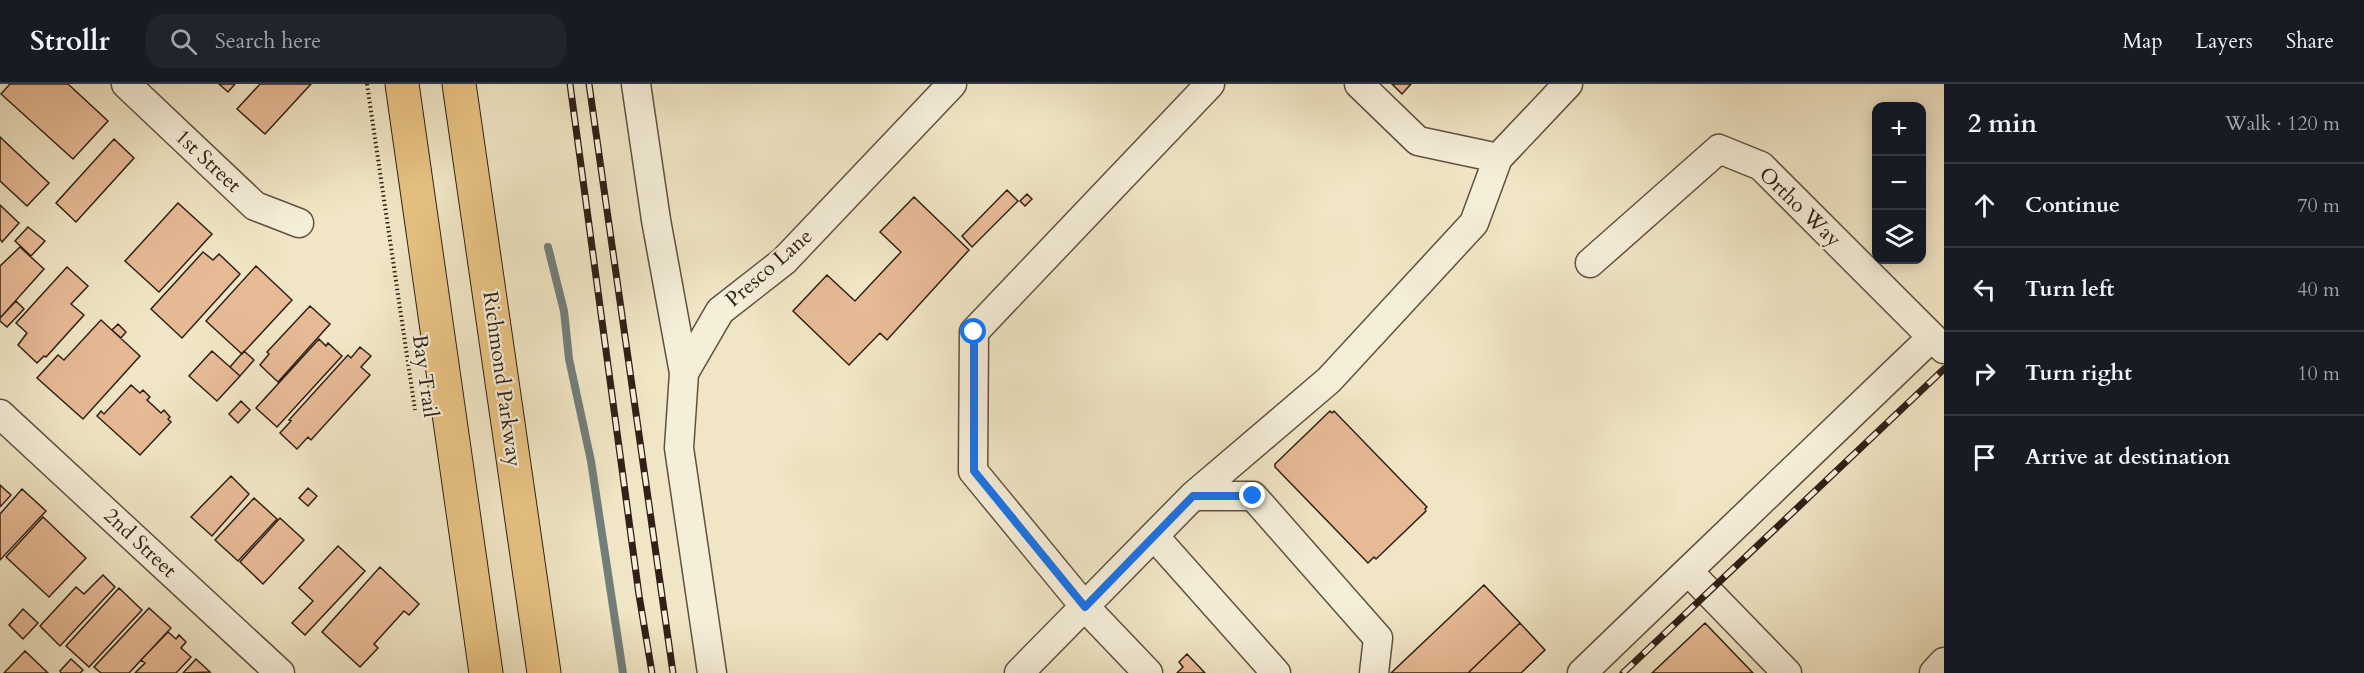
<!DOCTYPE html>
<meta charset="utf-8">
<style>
:root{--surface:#171b24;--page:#20242c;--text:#f1f3f6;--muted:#9ea1a6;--line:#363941}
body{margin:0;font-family:Cardo,serif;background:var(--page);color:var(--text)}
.controls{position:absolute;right:18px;top:18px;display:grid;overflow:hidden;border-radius:12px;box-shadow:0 3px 15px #0003}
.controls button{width:54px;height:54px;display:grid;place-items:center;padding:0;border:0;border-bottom:2px solid var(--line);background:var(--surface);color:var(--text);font:30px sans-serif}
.stop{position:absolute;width:18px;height:18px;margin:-14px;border:4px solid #1a73e8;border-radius:50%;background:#fff}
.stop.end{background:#1a73e8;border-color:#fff;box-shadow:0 2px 6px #0008}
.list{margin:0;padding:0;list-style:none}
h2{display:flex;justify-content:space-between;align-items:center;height:78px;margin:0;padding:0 24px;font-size:26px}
h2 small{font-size:20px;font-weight:400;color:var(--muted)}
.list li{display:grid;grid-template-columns:39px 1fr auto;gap:18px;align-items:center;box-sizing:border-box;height:84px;padding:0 24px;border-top:2px solid var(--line)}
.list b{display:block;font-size:22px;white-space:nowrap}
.list em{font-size:20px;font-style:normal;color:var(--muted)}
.icon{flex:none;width:33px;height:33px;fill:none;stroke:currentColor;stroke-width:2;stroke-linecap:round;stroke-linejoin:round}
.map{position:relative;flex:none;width:1944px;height:589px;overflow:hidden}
header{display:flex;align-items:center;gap:36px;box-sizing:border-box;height:84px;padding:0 30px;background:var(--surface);border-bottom:2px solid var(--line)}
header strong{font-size:28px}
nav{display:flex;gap:33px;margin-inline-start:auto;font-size:21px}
.search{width:420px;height:54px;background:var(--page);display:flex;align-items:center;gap:15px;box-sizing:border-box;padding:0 21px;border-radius:18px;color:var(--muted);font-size:22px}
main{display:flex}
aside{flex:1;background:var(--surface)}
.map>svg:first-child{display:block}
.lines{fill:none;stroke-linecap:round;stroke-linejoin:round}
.stream{stroke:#717e7a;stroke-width:8}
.building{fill:#e7ba96;stroke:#302017;stroke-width:1.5}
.minor-casing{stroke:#605142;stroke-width:31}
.highway-casing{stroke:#302017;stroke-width:35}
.path{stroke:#302017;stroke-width:4;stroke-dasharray:1.5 3;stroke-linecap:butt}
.minor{stroke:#f5eed9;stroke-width:28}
.highway{stroke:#e8c282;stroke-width:33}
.rail-casing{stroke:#302017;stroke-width:7}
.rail{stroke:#f5eed9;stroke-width:4.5;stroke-dasharray:14;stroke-linecap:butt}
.route{stroke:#1a73e8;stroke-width:8}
.labels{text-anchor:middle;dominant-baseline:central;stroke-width:4.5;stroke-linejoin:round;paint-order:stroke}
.street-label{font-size:21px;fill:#302017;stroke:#f5eed9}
</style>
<header>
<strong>Strollr</strong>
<div class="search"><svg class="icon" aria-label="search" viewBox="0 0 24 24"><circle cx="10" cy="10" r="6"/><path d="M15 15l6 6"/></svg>Search here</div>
<nav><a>Map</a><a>Layers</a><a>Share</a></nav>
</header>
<main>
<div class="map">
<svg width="1944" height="589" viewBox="0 0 1944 589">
<rect width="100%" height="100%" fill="#f0e5c4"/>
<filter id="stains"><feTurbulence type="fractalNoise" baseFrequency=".00333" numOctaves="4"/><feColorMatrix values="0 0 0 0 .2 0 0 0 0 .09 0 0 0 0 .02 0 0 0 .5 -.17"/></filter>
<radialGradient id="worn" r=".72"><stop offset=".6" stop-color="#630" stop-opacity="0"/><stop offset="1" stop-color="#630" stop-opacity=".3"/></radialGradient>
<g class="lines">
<path class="stream" d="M548 163 564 227 569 275 591 377 623 589"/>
</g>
<path class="building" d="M10 0H68L108 37 73 75 1 10Z
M219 0H235L228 8Z
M260 0H311L265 50 237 25Z
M1392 0H1411L1402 10Z
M0 53 49 99 27 122 0 97Z
M114 55 134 74 76 138 56 119Z
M1007 106 1018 117 972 163 962 152Z
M1027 110 1032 115 1025 122 1020 117Z
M914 113 969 166 887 256 880 249 849 281 793 227 827 191 855 217 901 168 880 148Z
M178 119 212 150 159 208 125 177Z
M0 121 19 139 2 158 0 155Z
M28 143 45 157 31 172 15 157Z
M20 163 44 185 0 234V182Z
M203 168 213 176 219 170 240 190 182 254 151 225Z
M256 182 292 216 242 270 206 237Z
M67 183 88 202 71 220 84 231 46 273 44 272 37 279 18 261 27 249 16 239Z
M16 217 24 225 7 243 0 237V234Z
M310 222 330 240 278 298 260 281 269 270 267 268Z
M101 236 140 272 83 335 37 294 58 271 64 276Z
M118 240 126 248 121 254 112 246Z
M319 255 326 262 328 259 342 272 277 343 256 324Z
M360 263 371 272 361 283 370 291 311 356 308 353 297 365 280 349 291 337 289 336 348 271 351 274Z
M212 267 240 292 217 317 189 292Z
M244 267 254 276 240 292 230 283Z
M131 301 140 309 143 306 150 313 147 316 161 329 164 326 170 333 168 335 171 338 140 371 97 332 101 327 104 330Z
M241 317 250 326 238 339 229 330Z
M1330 327 1332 329 1334 327 1427 423 1425 425 1426 427 1376 475 1374 473 1368 479 1275 383V380Z
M231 392 249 410 212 452 191 433Z
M0 401 11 411 0 423Z
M308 404 317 412 308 422 299 414Z
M22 405 46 427 0 476V430Z
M254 414 277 435 238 477 215 456Z
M43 433 86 474 49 513 6 473Z
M280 434 304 456 263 500 240 478Z
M338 462 365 487 305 551 292 539 313 517 299 504Z
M380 483 419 520 409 531 404 527 374 560 378 564 360 583 322 548Z
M103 491 115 503 60 562 40 542 76 503 84 510Z
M1484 501 1520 539 1468 589H1391Z
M119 504 142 526 89 583 66 562Z
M149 524 171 544 129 589H101L94 583Z
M23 525 38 539 23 555 9 541Z
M1520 539 1545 566 1521 589H1468Z
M1705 539 1753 589H1652Z
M168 548 176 555 179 551 186 558 181 564 191 573 176 589H135L145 579 141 576Z
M25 567 48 589H4Z
M1187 570 1205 589H1177L1183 583 1179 578Z
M71 575 83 586 80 589H61L60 587Z
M196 575 210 588 183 589Z"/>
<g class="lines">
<g class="minor-casing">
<path id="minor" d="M126 0 255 122 299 139
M636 0 656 136 684 289
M1359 0 1418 57 1498 74
M1590 179 1719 65 1761 82 1944 265
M0 330 280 589
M1193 412 1329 296 1474 139 1498 74 1568 0
M1154 452 1276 589
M1688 487 1932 253
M712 589 679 364 684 289 720 227 784 177 952 0
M1019 589 1193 412H1253L1378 554 1374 589
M1148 589 1085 523 973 387 974 248 1210 0
M1582 589 1688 487 1787 589
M1934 589 1944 578"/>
</g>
<g class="highway-casing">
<path id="highway" d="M402 0 486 589
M459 0 544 589"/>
</g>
<path class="path" d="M367 0 415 326"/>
<use href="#minor" class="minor"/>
<use href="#highway" class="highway"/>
<g class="rail-casing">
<path id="rail" d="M570 0 639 511 652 589
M589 0 673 589
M1623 589 1944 285"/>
</g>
<use href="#rail" class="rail"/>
</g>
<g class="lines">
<path class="route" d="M974 248V387L1085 523 1193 412H1253"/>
</g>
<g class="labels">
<g class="street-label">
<text transform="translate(208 77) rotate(43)">1st Street</text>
<text transform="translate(1800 123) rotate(44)">Ortho Way</text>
<text transform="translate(769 184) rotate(-41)">Presco Lane</text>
<text transform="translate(425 292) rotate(82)">Bay Trail</text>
<text transform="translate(502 295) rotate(82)">Richmond Parkway</text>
<text transform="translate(140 459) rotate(43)">2nd Street</text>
</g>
</g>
<rect width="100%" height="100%" filter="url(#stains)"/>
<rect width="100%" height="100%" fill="url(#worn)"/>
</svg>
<div class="controls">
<button>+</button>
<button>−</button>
<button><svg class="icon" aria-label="layers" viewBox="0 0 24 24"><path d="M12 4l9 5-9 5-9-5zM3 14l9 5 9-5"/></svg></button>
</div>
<div class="stop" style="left:974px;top:248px"></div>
<div class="stop end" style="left:1253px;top:412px"></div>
</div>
<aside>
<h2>2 min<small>Walk · 120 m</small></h2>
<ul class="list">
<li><svg class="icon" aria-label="ahead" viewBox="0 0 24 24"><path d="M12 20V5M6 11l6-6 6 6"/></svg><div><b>Continue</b></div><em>70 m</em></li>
<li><svg class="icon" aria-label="left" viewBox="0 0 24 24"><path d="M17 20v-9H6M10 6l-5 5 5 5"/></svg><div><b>Turn left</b></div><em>40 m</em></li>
<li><svg class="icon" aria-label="right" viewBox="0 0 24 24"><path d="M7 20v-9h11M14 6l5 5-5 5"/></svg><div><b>Turn right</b></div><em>10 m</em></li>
<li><svg class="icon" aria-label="arrive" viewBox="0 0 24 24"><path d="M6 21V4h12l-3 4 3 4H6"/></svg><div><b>Arrive at destination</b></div></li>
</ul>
</aside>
</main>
